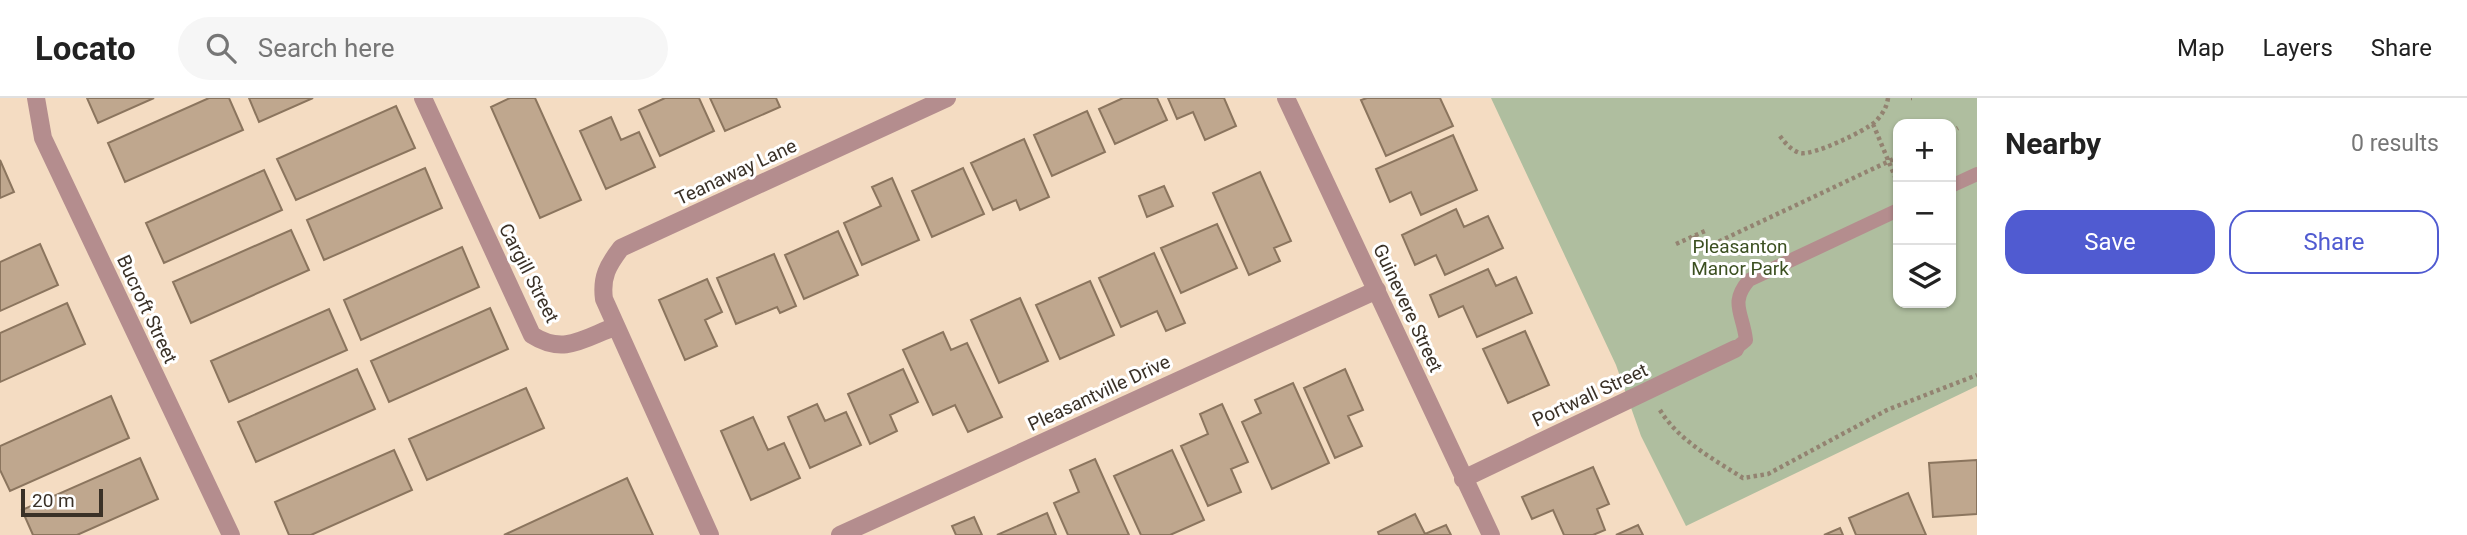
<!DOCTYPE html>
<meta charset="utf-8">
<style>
:root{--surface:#fff;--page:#f6f6f6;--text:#222;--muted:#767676;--line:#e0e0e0;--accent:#505bd1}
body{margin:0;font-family:Roboto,sans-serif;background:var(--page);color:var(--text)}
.controls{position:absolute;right:21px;top:21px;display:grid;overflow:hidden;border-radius:14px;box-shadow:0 2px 5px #0004}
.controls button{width:63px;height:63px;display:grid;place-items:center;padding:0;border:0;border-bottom:2px solid var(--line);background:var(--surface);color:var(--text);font:35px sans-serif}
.scale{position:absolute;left:21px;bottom:18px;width:82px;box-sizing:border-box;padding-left:7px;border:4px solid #3a3127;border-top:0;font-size:19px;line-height:24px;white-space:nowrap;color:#3a3127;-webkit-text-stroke:5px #fff;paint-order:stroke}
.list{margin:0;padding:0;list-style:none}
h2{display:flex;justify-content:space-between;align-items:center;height:91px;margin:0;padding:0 28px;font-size:30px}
h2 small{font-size:23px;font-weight:400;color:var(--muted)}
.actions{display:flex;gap:14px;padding:21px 28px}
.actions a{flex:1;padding:16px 0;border:2px solid var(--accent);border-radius:21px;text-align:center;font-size:24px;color:var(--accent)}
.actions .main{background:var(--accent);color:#fff}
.icon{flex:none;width:38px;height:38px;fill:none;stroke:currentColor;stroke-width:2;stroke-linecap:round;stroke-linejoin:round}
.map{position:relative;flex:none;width:1977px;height:437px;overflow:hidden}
header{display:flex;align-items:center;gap:42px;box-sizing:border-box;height:98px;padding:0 35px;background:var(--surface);border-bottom:2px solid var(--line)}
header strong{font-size:33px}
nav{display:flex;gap:38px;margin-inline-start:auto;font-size:24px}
.search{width:490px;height:63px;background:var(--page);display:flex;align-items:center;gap:18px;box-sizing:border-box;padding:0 24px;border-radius:38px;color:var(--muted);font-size:26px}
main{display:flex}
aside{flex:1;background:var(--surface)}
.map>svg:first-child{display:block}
.green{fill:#afbe9f;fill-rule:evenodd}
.building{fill:#bfa78e;stroke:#8b755e;stroke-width:2}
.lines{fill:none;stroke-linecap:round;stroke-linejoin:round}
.path{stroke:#938371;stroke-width:4.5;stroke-dasharray:3.5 3.5;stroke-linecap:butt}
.service{stroke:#b48d8e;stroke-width:14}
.minor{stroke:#b48d8e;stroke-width:18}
.labels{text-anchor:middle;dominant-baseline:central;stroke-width:6;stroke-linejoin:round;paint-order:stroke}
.street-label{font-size:19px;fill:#3a3127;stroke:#fff}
.park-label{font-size:19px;fill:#3c5021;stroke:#fff}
</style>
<header>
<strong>Locato</strong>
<div class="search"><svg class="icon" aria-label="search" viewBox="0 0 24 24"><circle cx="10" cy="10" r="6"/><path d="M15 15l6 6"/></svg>Search here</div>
<nav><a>Map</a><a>Layers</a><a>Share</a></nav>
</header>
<main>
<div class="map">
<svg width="1977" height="437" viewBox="0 0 1977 437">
<rect width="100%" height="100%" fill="#f4dcc2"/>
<path class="green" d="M1491 0H1977V288L1686 428 1641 338 1616 267ZM1898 26H1951V205H1898Z"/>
<path class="building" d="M87 0H154L98 25Z
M209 0H229L243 32 125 84 108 45Z
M249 0H313L259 24Z
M510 0H535L581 102 540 120 491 9Z
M665 0H699L714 33 660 58 639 12Z
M710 0H776L780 9 725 33Z
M1123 0H1157L1167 22 1115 46 1099 11Z
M1168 0H1224L1236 28 1205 42 1193 14 1177 21Z
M1367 0H1440L1453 28 1386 58 1361 2Z
M396 8 415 50 296 102 277 61Z
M1087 13 1105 54 1052 78 1034 37Z
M611 19 621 42 639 34 655 69 606 91 580 33Z
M1453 37 1477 92 1421 117 1411 94 1390 104 1376 71Z
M1024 41 1049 99 1020 112 1016 102 993 112 971 65Z
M0 62 14 94 0 100Z
M425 70 442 110 324 162 307 122Z
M963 70 984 116 932 139 912 93Z
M264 72 282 112 164 165 146 125Z
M1260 74 1291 143 1274 150 1280 163 1249 177 1213 95Z
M892 80 919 142 862 167 844 125 881 108 872 89Z
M1164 88 1173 108 1147 119 1139 98Z
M1456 111 1464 129 1488 118 1503 150 1445 177 1436 157 1415 167 1402 137Z
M1217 126 1237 170 1181 195 1161 150Z
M291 132 309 172 191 225 173 184Z
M838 133 858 177 804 201 785 157Z
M40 146 58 187 0 213V164Z
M462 149 479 189 361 242 344 202Z
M1154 155 1185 225 1166 233 1157 213 1121 229 1099 180Z
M774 156 796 208 780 215 777 209 736 226 717 180Z
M1488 171 1496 188 1516 179 1532 215 1477 239 1463 208 1439 219 1430 197Z
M707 181 722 214 705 222 717 248 685 262 659 202Z
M1090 183 1114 237 1060 261 1036 207Z
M1020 200 1048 263 999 285 971 222Z
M67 205 85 246 0 284V235Z
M490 210 508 251 389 304 371 263Z
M329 211 347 252 229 304 211 263Z
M1525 233 1549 287 1508 305 1483 251Z
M943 234 951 252 967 245 1002 319 968 334 955 307 933 317 903 252Z
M357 271 375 311 256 364 238 324Z
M903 271 918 304 890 317 897 333 870 346 848 296Z
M1345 271 1363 312 1348 318 1362 348 1335 360 1304 290Z
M1293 285 1329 365 1272 391 1242 324 1261 315 1255 302Z
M526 290 544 330 427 382 409 341Z
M111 298 129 340 10 393 0 372V348Z
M817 306 825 323 846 314 861 347 810 370 788 319Z
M1222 306 1248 364 1231 371 1241 394 1208 408 1181 348 1208 336 1200 316Z
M753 319 768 352 784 345 800 380 751 402 721 333Z
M394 352 412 392 311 437H289L275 404Z
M1172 352 1204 422 1170 437H1141L1114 378Z
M140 360 158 401 77 437H33L22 412Z
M1095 361 1129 437H1068L1054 405 1079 394 1070 372Z
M1977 362V416L1933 419 1929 365Z
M1593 369 1609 406 1597 411 1605 432 1593 437H1564L1553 412 1532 421 1522 399Z
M627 380 653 437H504Z
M1908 395 1926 437H1856L1849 420Z
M1047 415 1056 437H997Z
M1415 416 1425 436 1446 427 1451 437H1379L1378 434Z
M974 419 982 437H956L952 428Z
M1638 427 1643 437H1616Z
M1840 430 1843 437H1824Z"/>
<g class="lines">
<path class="path" d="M1911 0H1912
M1873 26 1898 86
M1951 34 1958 30
M1780 38C1785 45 1791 52 1800 55 1813 58 1865 33 1875 24 1882 17 1887 9 1888 0
M1693 138 1698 149 1703 151 1898 59
M1676 146 1705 133
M1660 312C1678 342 1713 361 1743 380L1768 376 1887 312 1977 277"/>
<path class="service" d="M1951 88 1977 76
M1735 251 1746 242C1743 215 1729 205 1749 182L1898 112"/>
<path class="minor" d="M36 0 43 40 231 437
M423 0 532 237C563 257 583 241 614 229
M1286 0 1491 437
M1463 381 1735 251
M710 437 604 201C601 179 608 167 621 150L947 0
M840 437 1377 192"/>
</g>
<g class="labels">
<g class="street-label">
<text transform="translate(736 74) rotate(-25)">Teanaway Lane</text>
<text transform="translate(529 175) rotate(63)">Cargill Street</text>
<text transform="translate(1408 210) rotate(65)">Guinevere Street</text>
<text transform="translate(147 211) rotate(65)">Bucroft Street</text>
<text transform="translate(1099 295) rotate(-25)">Pleasantville Drive</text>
<text transform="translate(1590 297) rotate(-25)">Portwall Street</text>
</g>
<g class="park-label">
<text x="1740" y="148">Pleasanton<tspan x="1740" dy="22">Manor Park</tspan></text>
</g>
</g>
</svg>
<div class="controls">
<button>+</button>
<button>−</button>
<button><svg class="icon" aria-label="layers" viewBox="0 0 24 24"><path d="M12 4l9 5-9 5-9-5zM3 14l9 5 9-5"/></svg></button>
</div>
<div class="scale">20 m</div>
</div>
<aside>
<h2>Nearby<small>0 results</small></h2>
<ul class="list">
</ul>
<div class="actions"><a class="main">Save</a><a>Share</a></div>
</aside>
</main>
